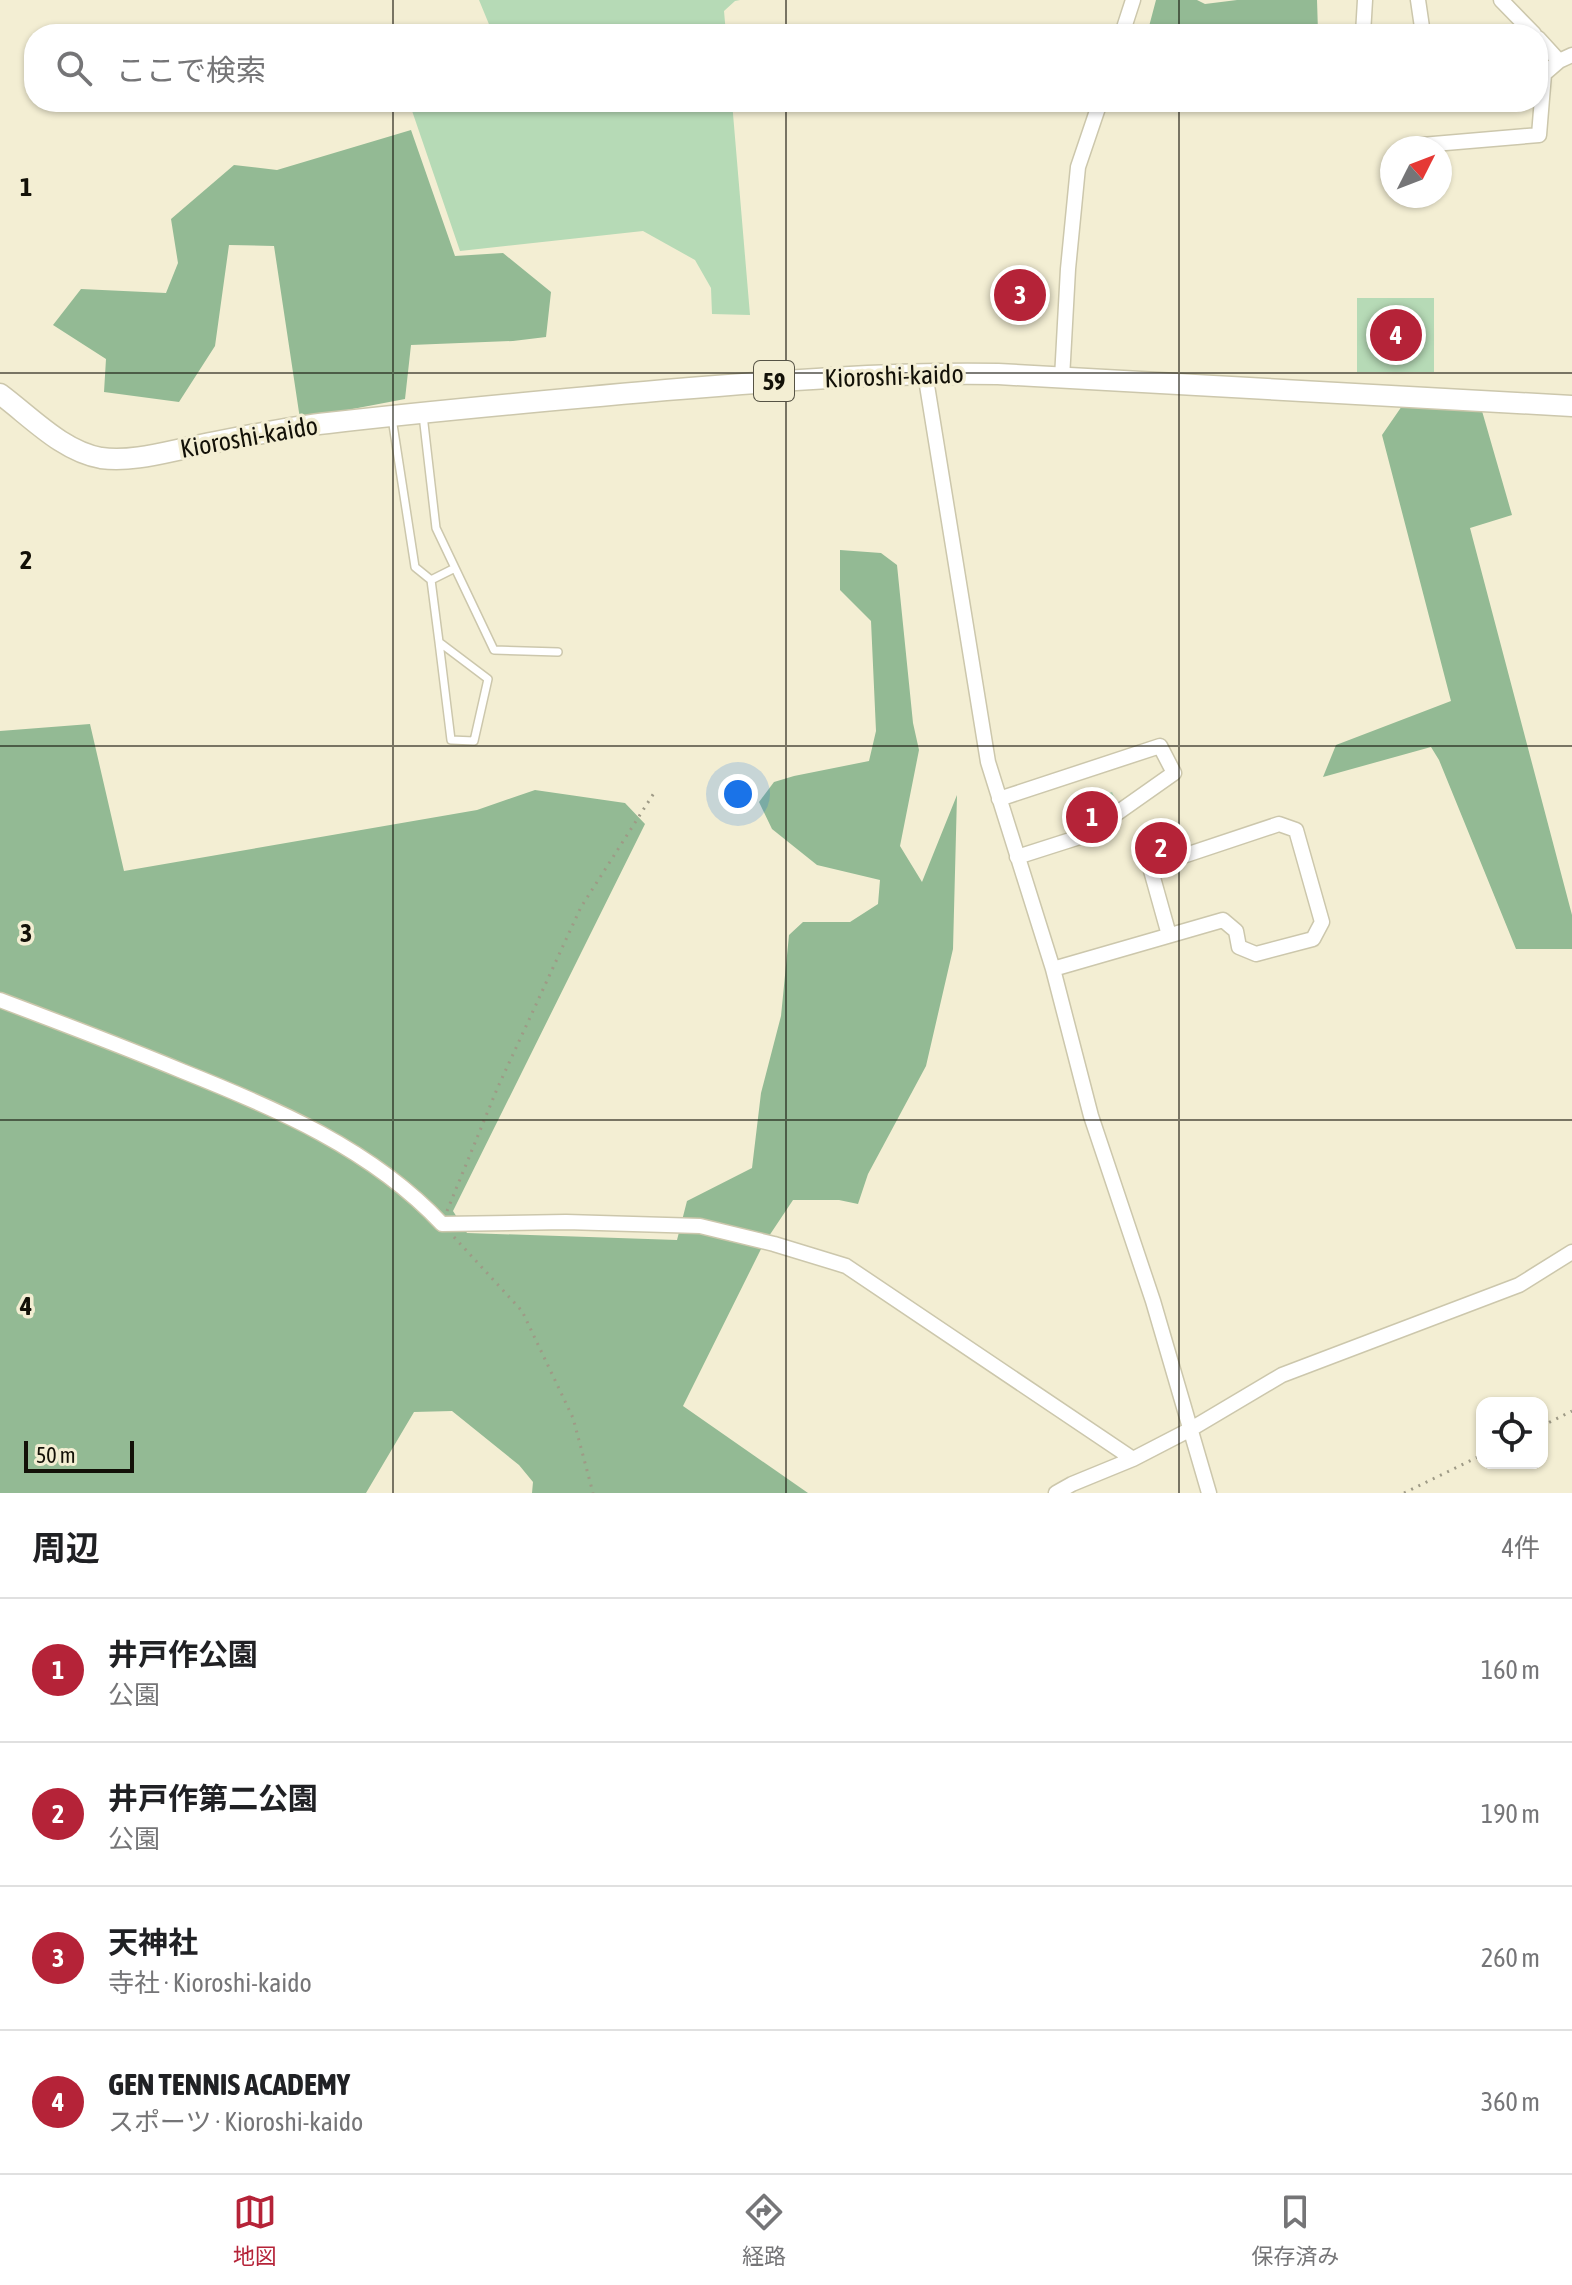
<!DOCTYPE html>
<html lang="ja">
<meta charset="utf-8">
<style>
:root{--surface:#fff;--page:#f2f2f2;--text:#202124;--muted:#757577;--line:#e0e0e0;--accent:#b52338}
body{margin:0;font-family:"Asap Condensed","Noto Sans JP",sans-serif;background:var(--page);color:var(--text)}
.controls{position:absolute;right:24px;bottom:24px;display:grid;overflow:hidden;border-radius:16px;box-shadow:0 2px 6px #0004}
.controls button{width:72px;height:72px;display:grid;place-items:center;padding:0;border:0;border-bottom:2px solid var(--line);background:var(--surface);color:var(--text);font:40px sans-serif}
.compass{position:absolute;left:1380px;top:136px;width:72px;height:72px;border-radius:50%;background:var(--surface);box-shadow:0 2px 6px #0004;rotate:48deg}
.scale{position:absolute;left:24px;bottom:20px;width:110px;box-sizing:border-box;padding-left:8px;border:4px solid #131108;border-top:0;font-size:22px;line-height:28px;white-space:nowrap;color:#131108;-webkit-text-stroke:6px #f3eed3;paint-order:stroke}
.you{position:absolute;left:738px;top:794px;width:28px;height:28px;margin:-20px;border:6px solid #fff;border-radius:50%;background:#1a73e8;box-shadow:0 0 0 12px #1a73e833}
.badge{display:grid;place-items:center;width:52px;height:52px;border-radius:50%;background:var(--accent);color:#fff;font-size:26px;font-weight:700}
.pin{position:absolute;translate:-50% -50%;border:4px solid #fff;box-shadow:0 2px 8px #0006}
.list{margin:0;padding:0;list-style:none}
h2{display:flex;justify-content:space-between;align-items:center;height:104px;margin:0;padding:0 32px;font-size:34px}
h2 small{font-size:26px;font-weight:400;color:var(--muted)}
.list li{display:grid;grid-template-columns:52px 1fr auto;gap:24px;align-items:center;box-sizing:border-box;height:144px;padding:0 32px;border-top:2px solid var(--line)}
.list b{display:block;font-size:30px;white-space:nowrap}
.list p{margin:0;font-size:26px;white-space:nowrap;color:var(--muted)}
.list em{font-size:26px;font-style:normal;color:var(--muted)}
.icon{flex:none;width:44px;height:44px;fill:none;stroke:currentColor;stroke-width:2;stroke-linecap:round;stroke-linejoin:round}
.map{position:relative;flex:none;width:1572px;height:1493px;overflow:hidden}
.search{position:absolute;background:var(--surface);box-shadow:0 2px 6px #0004;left:24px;right:24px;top:24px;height:88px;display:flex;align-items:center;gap:20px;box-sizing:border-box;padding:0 28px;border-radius:32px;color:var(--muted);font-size:30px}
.sheet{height:680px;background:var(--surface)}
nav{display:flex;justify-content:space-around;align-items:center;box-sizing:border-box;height:112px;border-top:2px solid var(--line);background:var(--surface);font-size:22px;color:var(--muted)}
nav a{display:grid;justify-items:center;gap:4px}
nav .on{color:var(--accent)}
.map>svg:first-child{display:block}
.green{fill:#b6dab6}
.forest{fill:#93ba94}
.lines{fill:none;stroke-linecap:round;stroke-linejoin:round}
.lane-casing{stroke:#ccc7ac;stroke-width:10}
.street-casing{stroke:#ccc7ac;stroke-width:17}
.primary-casing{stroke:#ccc7ac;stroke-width:23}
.path{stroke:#9e9a86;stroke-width:3;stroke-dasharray:2 6;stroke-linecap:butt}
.lane{stroke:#fff;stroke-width:7}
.street{stroke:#fff;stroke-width:14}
.primary{stroke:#fff;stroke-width:20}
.grid{fill:none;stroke:#131108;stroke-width:2;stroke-opacity:0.55}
.labels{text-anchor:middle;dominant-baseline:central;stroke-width:7;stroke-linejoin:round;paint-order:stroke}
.shield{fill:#f3eed3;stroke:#565345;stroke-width:2}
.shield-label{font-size:24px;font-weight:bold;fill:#131108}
.street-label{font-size:26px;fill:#131108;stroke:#f3eed3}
.grid-label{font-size:26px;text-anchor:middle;font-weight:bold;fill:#131108;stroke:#f3eed3;stroke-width:7;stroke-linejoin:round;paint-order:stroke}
</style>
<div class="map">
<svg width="1572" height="1493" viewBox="0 0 1572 1493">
<rect width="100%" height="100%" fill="#f3eed3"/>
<path class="green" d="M479 0H740L735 1 724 11 726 34H493Z
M409 102H732L750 315 712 314 711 288 695 260 643 231 460 251Z
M1357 298H1434V372H1357Z
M1112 792 1119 807 1086 827 1077 803Z"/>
<path class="forest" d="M1156 0H1197L1205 4 1237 0H1317L1318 32 1316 34H1147Z
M411 130 455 256 503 253 551 292 546 337 513 341 411 345 405 399 300 419 274 246 229 245 215 346 179 402 104 392 106 359 53 325 81 289 166 293 178 263 171 219 234 165 277 170Z
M1402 406 1482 411 1512 515 1470 528 1572 915V949H1516L1439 760 1431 747 1323 777 1336 745 1451 701 1382 435Z
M840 550 881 553 897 565 913 723 919 750 900 846 922 882 957 795 953 949 926 1066 868 1174 858 1204 839 1200H793L763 1245 683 1406 808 1493H532L533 1482 519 1465 452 1411 414 1412 366 1493H0V731L90 724 124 871 477 810 535 790 625 803 645 824 453 1211 467 1233 677 1240 687 1201 752 1168 761 1093 781 1016 789 935 803 922H850L878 904 880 880 817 865 772 829 759 802 774 782 794 776 869 761 876 731 871 621 840 590Z"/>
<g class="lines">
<g class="lane-casing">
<path id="lane" d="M423 415 436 528 494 650 558 652
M392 418 415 567 431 580 455 568
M431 580 439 642 488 679 474 741 451 740 439 642"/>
</g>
<g class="street-casing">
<path id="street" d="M1418 0 1423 34
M1501 0 1534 34
M1122 34 1133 0
M1363 34 1365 0
M1538 38 1559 61 1572 55
M1410 146 1539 135 1544 74 1559 61
M925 373 988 762 1053 969 1091 1116 1153 1301 1209 1493
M1062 378 1068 269 1078 167 1100 102
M999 799 1160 746 1174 773 1086 835 1017 857
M1053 969 1223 920 1236 931 1239 947 1256 954 1313 939 1322 922 1296 830 1279 824 1150 867 1169 935
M0 1000C61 1023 122 1046 182 1071 275 1108 372 1149 442 1224L566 1222 700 1226 774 1244 846 1266 1133 1459
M1056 1493 1072 1484 1133 1459 1191 1429 1282 1375 1519 1285 1572 1252"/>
</g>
<g class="primary-casing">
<path id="primary" d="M0 394C31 417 62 451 101 458 131 462 162 453 191 447 237 438 282 428 328 423 440 410 553 400 666 390 776 381 887 372 998 374L1572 406"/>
</g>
<path class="path" d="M447 1211 497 1089 581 907 654 793
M454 1237 522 1311 573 1418 593 1493
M1542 1426 1572 1411
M1404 1493 1482 1455"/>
<use href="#lane" class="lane"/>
<use href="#street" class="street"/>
<use href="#primary" class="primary"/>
</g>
<path class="grid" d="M393 0V34M786 0V34M1179 0V34M393 102V1493M786 102V1493M1179 102V1493M0 373H1572M0 746H1572M0 1120H1572"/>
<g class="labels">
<rect class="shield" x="754" y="361" width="40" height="40" rx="6"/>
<g class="shield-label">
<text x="774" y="381">59</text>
</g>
<g class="street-label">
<text transform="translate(894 376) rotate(-2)">Kioroshi-kaido</text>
<text transform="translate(249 437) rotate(-10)">Kioroshi-kaido</text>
</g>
</g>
<g class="grid-label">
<text x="26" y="196">1</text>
<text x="26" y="569">2</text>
<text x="26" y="942">3</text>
<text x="26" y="1315">4</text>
</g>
</svg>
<div class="controls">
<button><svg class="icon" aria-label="locate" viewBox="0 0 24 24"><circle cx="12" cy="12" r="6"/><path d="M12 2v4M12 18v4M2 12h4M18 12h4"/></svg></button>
</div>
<svg class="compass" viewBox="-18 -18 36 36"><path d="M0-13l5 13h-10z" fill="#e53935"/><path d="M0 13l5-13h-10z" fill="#757577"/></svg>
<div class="scale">50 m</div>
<div class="you"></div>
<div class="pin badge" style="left:1092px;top:817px">1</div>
<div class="pin badge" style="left:1161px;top:848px">2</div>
<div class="pin badge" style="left:1020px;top:295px">3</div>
<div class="pin badge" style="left:1396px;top:335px">4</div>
<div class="search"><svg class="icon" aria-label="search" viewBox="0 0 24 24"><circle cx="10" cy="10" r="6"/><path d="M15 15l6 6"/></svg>ここで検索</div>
</div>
<section class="sheet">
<h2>周辺<small>4件</small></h2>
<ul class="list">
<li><span class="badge">1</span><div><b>井戸作公園</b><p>公園</p></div><em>160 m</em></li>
<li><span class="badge">2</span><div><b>井戸作第二公園</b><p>公園</p></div><em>190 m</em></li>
<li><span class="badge">3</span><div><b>天神社</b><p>寺社 · Kioroshi-kaido</p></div><em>260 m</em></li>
<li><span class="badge">4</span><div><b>GEN TENNIS ACADEMY</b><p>スポーツ · Kioroshi-kaido</p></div><em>360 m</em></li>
</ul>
</section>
<nav>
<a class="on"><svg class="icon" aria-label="map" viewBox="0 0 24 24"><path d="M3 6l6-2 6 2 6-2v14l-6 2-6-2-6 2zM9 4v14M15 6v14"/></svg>地図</a>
<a><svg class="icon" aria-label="directions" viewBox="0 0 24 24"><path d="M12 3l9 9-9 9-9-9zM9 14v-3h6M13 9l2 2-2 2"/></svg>経路</a>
<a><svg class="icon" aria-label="saved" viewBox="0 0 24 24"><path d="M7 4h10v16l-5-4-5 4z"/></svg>保存済み</a>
</nav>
